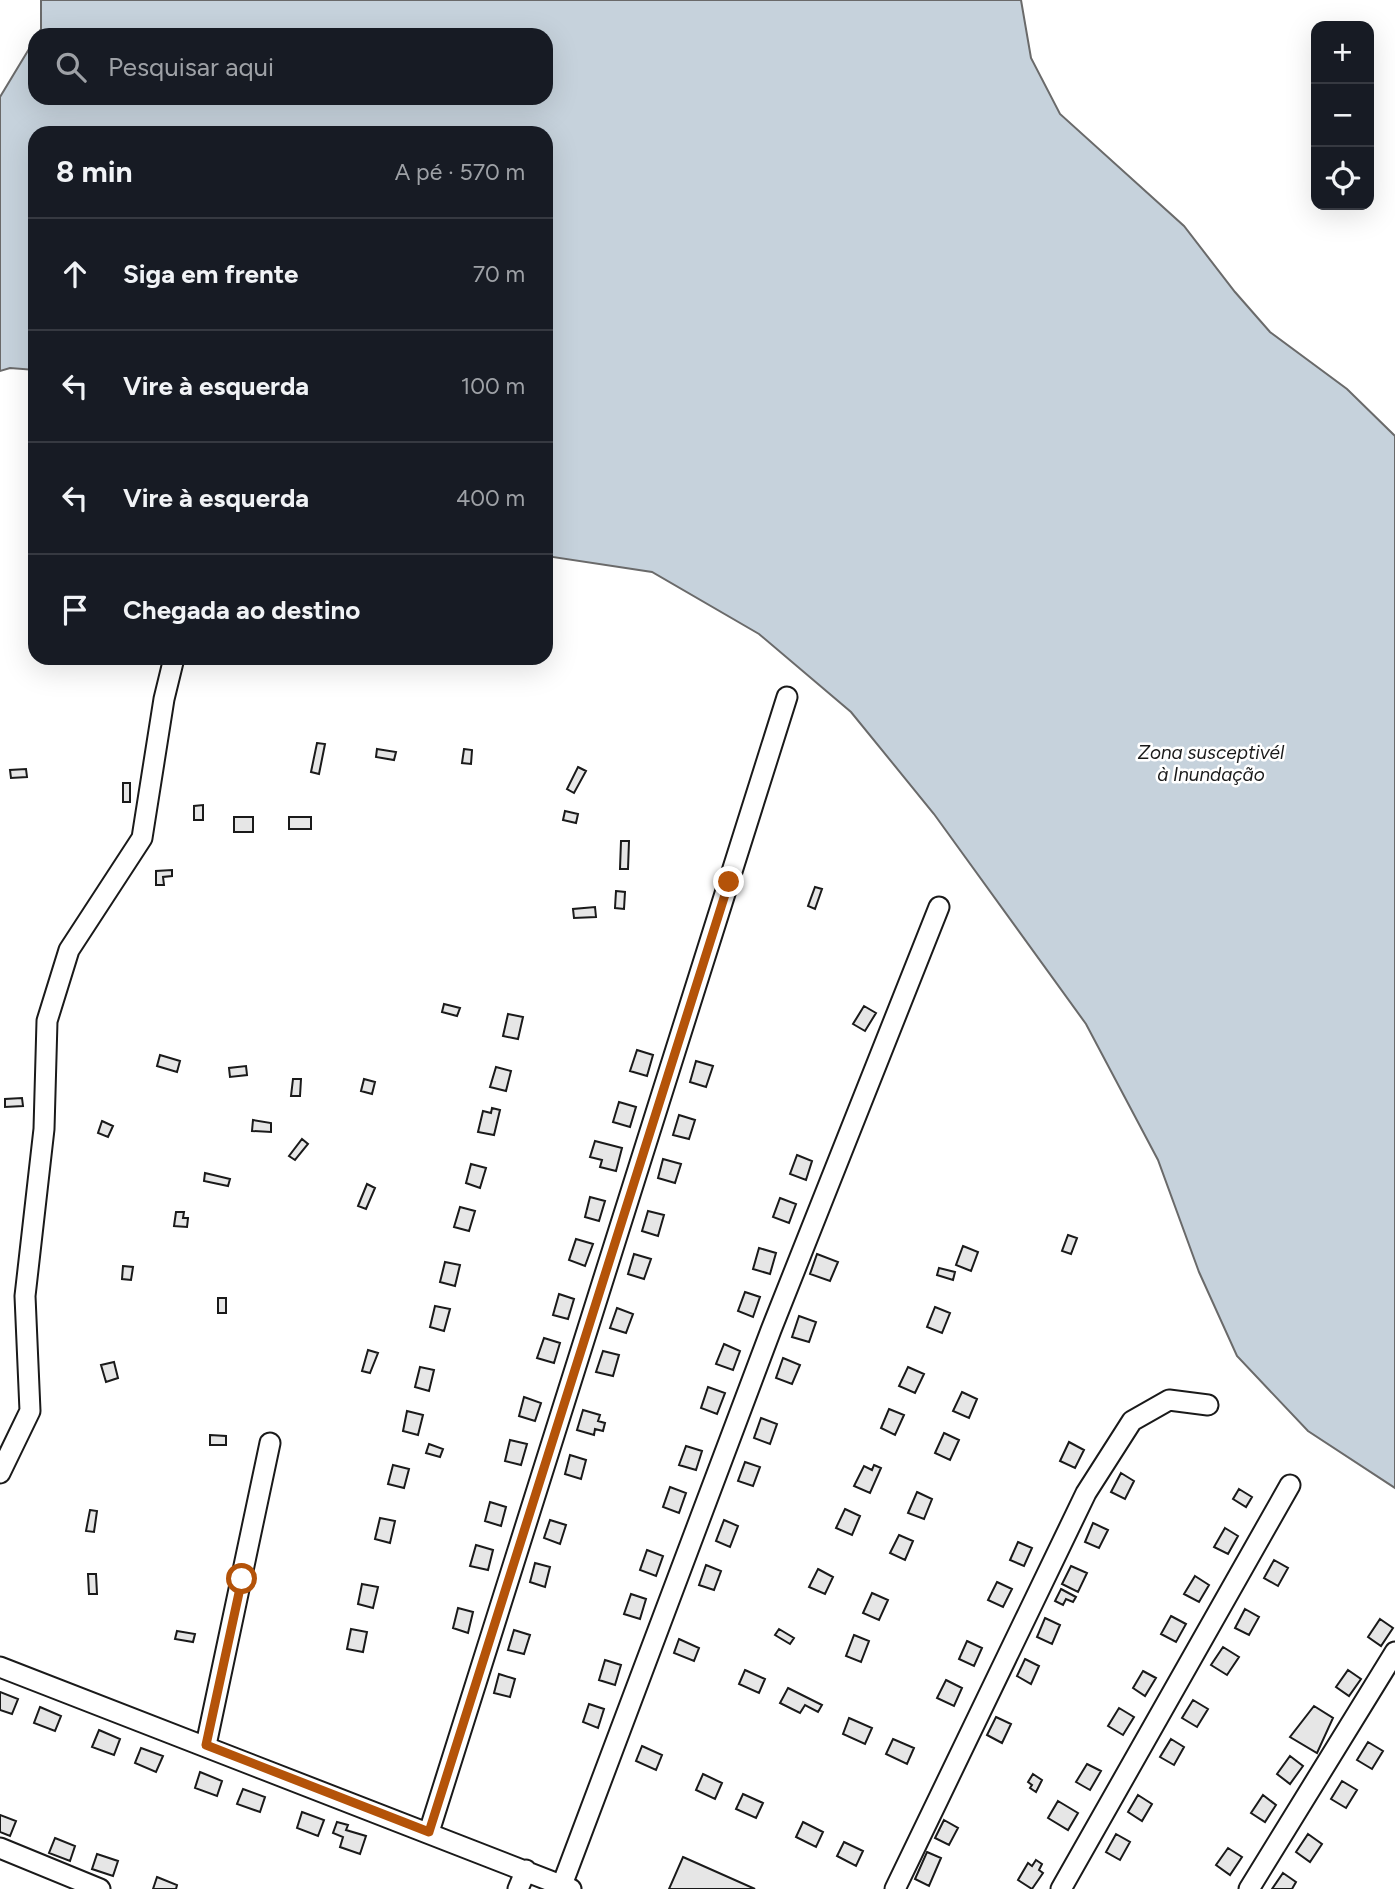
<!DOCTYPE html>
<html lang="pt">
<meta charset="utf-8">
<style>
:root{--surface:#171b24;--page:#20242c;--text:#f1f3f6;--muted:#9ea1a6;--line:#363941}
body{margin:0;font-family:Figtree,sans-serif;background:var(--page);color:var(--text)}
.controls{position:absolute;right:21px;top:21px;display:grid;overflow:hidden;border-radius:14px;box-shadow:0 7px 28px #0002}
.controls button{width:63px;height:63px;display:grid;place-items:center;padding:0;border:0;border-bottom:2px solid var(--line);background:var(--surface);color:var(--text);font:35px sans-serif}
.stop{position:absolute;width:21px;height:21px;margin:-16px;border:5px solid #b45309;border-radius:50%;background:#fff}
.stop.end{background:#b45309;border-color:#fff;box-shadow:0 2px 7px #0008}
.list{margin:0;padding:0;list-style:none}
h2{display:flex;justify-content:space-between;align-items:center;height:91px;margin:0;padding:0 28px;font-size:30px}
h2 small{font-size:23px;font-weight:400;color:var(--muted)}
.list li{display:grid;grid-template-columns:46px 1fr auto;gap:21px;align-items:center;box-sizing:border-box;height:112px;padding:0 28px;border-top:2px solid var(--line)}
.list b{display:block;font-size:26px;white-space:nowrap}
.list em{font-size:23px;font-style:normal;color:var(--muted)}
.icon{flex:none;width:38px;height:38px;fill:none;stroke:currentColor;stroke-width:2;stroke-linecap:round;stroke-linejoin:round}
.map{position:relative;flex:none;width:1395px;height:1889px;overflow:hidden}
.search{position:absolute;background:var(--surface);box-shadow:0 7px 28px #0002;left:28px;top:28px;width:525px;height:77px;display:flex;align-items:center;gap:18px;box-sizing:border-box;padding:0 24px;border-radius:21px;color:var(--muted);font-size:26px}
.panel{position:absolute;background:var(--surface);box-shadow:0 7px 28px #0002;left:28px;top:126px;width:525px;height:539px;border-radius:21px}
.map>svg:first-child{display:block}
.water{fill:#c6d2dc;stroke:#6a6a6a;stroke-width:2}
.building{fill:#e6e6e6;stroke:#1a1a1a;stroke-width:2}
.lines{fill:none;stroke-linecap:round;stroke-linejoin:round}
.minor-casing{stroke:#1a1a1a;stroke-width:23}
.minor{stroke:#fff;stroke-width:19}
.route{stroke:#b45309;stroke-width:9}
.labels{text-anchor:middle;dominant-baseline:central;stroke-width:5;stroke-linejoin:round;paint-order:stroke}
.water-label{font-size:19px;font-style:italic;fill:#1a1a1a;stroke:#fff}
</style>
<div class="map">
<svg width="1395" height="1889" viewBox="0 0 1395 1889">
<rect width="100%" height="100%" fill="#fff"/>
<path class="water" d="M41 0H1021L1031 58 1060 114 1184 226 1235 292 1270 332 1347 389 1395 436V1488L1308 1431 1237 1356 1199 1272 1158 1160 1086 1024 934 814 851 712 759 634 652 572 546 556V133H35V370L10 368 0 371V97L35 39V98H546V35H37L41 29Z"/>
<path class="building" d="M317 743 325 744 319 774 311 772Z
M377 749 396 752 394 760 376 757Z
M464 749 472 750 471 764 462 763Z
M578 767 586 771 574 793 567 789Z
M26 769 27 777 11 778 10 770Z
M123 783H130V802H123Z
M203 805V820H194V806Z
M565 811 578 814 576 823 563 820Z
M234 817H253V832H234Z
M289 817H311V829H289Z
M621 841H629L628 869H620Z
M172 870V876L163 877 164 885H156V871Z
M815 887 822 889 815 909 808 906Z
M616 891 625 892 624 909 615 908Z
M595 907 596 917 574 918 573 909Z
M444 1004 460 1008 457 1016 442 1012Z
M864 1006 876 1013 865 1031 853 1024Z
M508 1014 523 1017 518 1039 503 1036Z
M637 1050 653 1055 647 1076 630 1071Z
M160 1055 180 1061 177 1072 157 1066Z
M696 1061 713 1066 706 1087 690 1082Z
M246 1066 247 1075 230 1077 229 1068Z
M496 1067 511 1071 506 1091 490 1087Z
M293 1079H301L300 1096H291Z
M364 1079 375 1082 372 1094 361 1091Z
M22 1098 23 1106 5 1107V1099Z
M619 1102 636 1107 630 1127 613 1122Z
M492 1108 500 1110 494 1135 478 1132 483 1111 491 1113Z
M679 1115 695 1120 689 1139 673 1135Z
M253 1120 271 1123V1132L252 1131Z
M102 1121 113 1126 108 1137 98 1133Z
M302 1139 308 1144 295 1160 289 1156Z
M595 1141 622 1148 616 1171 600 1167 602 1160 590 1157Z
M797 1155 812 1161 806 1180 790 1174Z
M663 1159 681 1164 675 1183 658 1178Z
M471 1164 486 1168 480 1188 466 1183Z
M205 1173 230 1179 228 1186 204 1181Z
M367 1184 375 1188 366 1209 358 1206Z
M590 1197 605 1201 599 1221 585 1217Z
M780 1198 796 1204 789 1223 773 1217Z
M460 1207 475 1211 469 1231 454 1227Z
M648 1211 664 1215 658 1236 642 1231Z
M176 1212H184L183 1218H188L187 1227 174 1226Z
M1068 1235 1077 1238 1071 1254 1062 1251Z
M576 1239 593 1244 585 1266 569 1260Z
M963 1246 978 1252 971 1271 956 1265Z
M759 1248 776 1253 770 1274 753 1269Z
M634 1254 651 1259 644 1279 628 1274Z
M817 1254 838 1262 830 1281 810 1274Z
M445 1262 460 1265 455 1286 440 1282Z
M123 1266 133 1267 131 1280 122 1279Z
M939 1268 955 1272 953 1280 937 1275Z
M745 1292 760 1297 753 1317 738 1311Z
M559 1294 574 1299 568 1319 553 1315Z
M218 1298H226V1313H218Z
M435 1306 450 1309 444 1331 430 1327Z
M935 1307 950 1313 942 1333 927 1327Z
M617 1308 633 1314 626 1333 610 1328Z
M799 1316 816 1322 809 1342 792 1337Z
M544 1338 560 1343 554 1363 537 1358Z
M724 1344 740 1351 733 1370 716 1364Z
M368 1350 378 1353 370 1373 362 1371Z
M603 1351 619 1355 613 1376 596 1372Z
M783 1358 800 1365 792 1384 776 1378Z
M114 1362 118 1378 106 1382 101 1365Z
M420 1367 434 1370 429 1391 415 1387Z
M908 1367 924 1374 915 1393 899 1386Z
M708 1387 725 1393 717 1414 701 1408Z
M962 1392 977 1399 969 1418 953 1411Z
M524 1397 541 1403 535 1421 519 1416Z
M889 1409 904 1415 895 1435 881 1428Z
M583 1410 600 1415 598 1421 605 1423 603 1431 595 1429 594 1435 577 1430Z
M407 1411 423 1415 418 1435 403 1431Z
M761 1418 777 1424 770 1444 754 1438Z
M944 1433 959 1440 950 1460 935 1453Z
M210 1435 226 1436V1445H210Z
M510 1440 527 1444 521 1465 505 1461Z
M1069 1442 1084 1450 1075 1468 1060 1461Z
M429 1444 443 1449 440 1457 426 1453Z
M686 1446 702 1451 696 1470 679 1465Z
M570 1455 586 1460 581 1479 565 1474Z
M745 1462 760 1467 753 1486 738 1481Z
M393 1465 409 1469 404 1488 388 1484Z
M874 1465 881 1468 870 1493 854 1486 864 1466 872 1470Z
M1121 1473 1134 1481 1125 1499 1111 1492Z
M670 1487 686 1493 679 1513 663 1507Z
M1239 1489 1252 1497 1246 1507 1233 1499Z
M917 1492 932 1499 924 1519 908 1513Z
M490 1502 506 1507 501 1526 485 1521Z
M845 1509 860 1516 852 1535 836 1528Z
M90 1510 97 1511 94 1532 86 1531Z
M380 1518 395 1521 390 1543 375 1539Z
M550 1520 566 1525 560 1544 544 1538Z
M724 1520 738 1526 730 1547 716 1541Z
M1093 1523 1108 1530 1099 1548 1085 1542Z
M1225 1528 1238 1536 1228 1554 1214 1547Z
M899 1535 913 1541 905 1560 890 1553Z
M1018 1542 1032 1548 1024 1566 1010 1560Z
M476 1545 493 1550 488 1570 470 1566Z
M647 1550 663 1556 656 1576 640 1570Z
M1274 1560 1288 1568 1278 1586 1264 1578Z
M535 1563 550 1567 545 1587 530 1582Z
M706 1565 721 1571 714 1590 699 1585Z
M1071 1566 1087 1573 1078 1592 1062 1584Z
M818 1569 833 1577 825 1594 809 1587Z
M88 1574H96L97 1594H89Z
M1195 1576 1209 1585 1199 1602 1184 1594Z
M997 1582 1012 1589 1003 1607 988 1600Z
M362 1584 378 1587 373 1608 358 1604Z
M1061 1589 1076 1597 1073 1602 1066 1599 1063 1605 1055 1601Z
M872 1593 888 1600 879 1620 863 1613Z
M631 1594 646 1599 640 1619 624 1614Z
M458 1608 473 1612 468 1633 453 1628Z
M1245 1609 1259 1617 1249 1635 1235 1628Z
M1171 1616 1186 1624 1176 1642 1161 1634Z
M1045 1618 1060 1625 1052 1644 1037 1637Z
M1380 1619 1393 1628 1381 1646 1368 1637Z
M351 1629 367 1632 363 1652 347 1649Z
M779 1629 794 1638 790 1644 775 1635Z
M514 1630 530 1635 524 1654 508 1650Z
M177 1631 195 1634 193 1642 175 1639Z
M854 1635 869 1641 861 1662 846 1656Z
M679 1639 699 1648 694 1661 674 1653Z
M967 1641 982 1648 974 1666 959 1659Z
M1223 1647 1239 1657 1227 1675 1211 1665Z
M1025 1659 1039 1666 1031 1684 1017 1676Z
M605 1660 621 1665 615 1685 599 1680Z
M745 1670 765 1679 759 1693 739 1684Z
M1348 1670 1361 1679 1349 1696 1336 1687Z
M1143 1671 1156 1678 1145 1696 1133 1688Z
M499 1674 515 1679 510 1697 494 1693Z
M946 1680 962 1688 954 1706 937 1698Z
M788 1688 822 1705 818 1712 805 1705 800 1713 780 1703Z
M0 1692 18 1699 12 1714 0 1710Z
M1193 1700 1208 1709 1197 1727 1182 1718Z
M589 1704 604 1709 598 1728 583 1722Z
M1314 1706 1333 1718 1317 1753 1290 1737Z
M40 1707 61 1716 55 1731 34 1723Z
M1119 1708 1134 1717 1123 1735 1108 1726Z
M996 1717 1011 1724 1002 1743 987 1735Z
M849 1718 872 1728 865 1744 843 1734Z
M99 1730 120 1739 114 1755 92 1747Z
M893 1739 914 1748 907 1764 886 1754Z
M1171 1739 1184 1747 1174 1765 1160 1757Z
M1368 1742 1383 1751 1372 1769 1357 1760Z
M642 1746 662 1755 656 1770 636 1761Z
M141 1748 163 1756 156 1772 135 1763Z
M1290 1756 1303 1766 1290 1784 1277 1774Z
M1087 1764 1101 1771 1090 1790 1076 1782Z
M200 1772 222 1781 217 1796 195 1788Z
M703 1774 722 1783 715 1799 696 1790Z
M1033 1774 1042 1780 1036 1792 1030 1788 1032 1785 1028 1782Z
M1342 1781 1357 1790 1346 1808 1331 1799Z
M243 1789 265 1797 260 1812 237 1804Z
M743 1794 763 1803 756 1818 736 1809Z
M1138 1795 1152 1804 1142 1821 1128 1812Z
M1263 1795 1276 1805 1265 1822 1251 1813Z
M1058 1801 1078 1813 1068 1830 1048 1818Z
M302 1812 324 1820 318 1836 297 1828Z
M0 1815 16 1821 10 1836 0 1832Z
M944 1820 958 1828 949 1845 935 1838Z
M337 1822 348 1825 346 1830 366 1836 360 1854 340 1847 343 1837 333 1833Z
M803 1822 823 1832 816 1847 796 1837Z
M1116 1834 1130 1842 1120 1860 1106 1852Z
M1308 1834 1322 1844 1310 1862 1296 1852Z
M55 1838 75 1846 70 1861 49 1853Z
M844 1842 863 1851 856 1866 837 1856Z
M1228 1848 1242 1857 1230 1875 1216 1865Z
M927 1852 941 1858 929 1886 915 1879Z
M97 1854 118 1861 113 1876 92 1869Z
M683 1857 755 1889H669Z
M1036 1860 1042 1864 1039 1870 1043 1873 1032 1889 1018 1880 1028 1863 1032 1866Z
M1283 1873 1296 1882 1292 1889H1272Z
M157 1877 177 1885 176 1889H153Z"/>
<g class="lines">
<g class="minor-casing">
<path id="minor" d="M0 1473 30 1411 25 1296 44 1129 47 1021 69 950 142 838 164 699 174 658
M0 1667 571 1889
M206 1745 270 1443
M429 1832 787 697
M0 1848 100 1889
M562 1885 771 1330 939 907
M518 1889 526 1870
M895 1889 1086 1493 1132 1421 1169 1400 1208 1405
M1061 1889 1290 1485
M1249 1889 1395 1652"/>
</g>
<use href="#minor" class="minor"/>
</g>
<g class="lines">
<path class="route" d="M242 1579 206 1745 429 1832 729 882"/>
</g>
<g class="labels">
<g class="water-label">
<text x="1211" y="752">Zona susceptivél<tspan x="1211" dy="22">à Inundação</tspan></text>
</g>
</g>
</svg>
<div class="controls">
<button>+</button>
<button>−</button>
<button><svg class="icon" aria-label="locate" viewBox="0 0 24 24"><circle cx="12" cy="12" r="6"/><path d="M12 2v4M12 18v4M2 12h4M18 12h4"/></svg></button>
</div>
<div class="stop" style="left:242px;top:1579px"></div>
<div class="stop end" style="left:729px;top:882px"></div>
<div class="search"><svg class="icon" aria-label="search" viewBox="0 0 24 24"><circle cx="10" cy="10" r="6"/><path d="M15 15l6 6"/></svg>Pesquisar aqui</div>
<section class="panel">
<h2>8 min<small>A pé · 570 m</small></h2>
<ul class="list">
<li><svg class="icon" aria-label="ahead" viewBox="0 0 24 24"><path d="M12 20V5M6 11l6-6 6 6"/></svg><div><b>Siga em frente</b></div><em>70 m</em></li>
<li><svg class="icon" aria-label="left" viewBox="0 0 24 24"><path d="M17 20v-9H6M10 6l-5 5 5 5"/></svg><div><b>Vire à esquerda</b></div><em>100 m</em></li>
<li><svg class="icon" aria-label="left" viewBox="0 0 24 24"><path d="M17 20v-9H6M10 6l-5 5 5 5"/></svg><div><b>Vire à esquerda</b></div><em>400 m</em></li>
<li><svg class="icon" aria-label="arrive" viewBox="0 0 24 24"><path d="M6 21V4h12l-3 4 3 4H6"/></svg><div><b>Chegada ao destino</b></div></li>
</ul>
</section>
</div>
